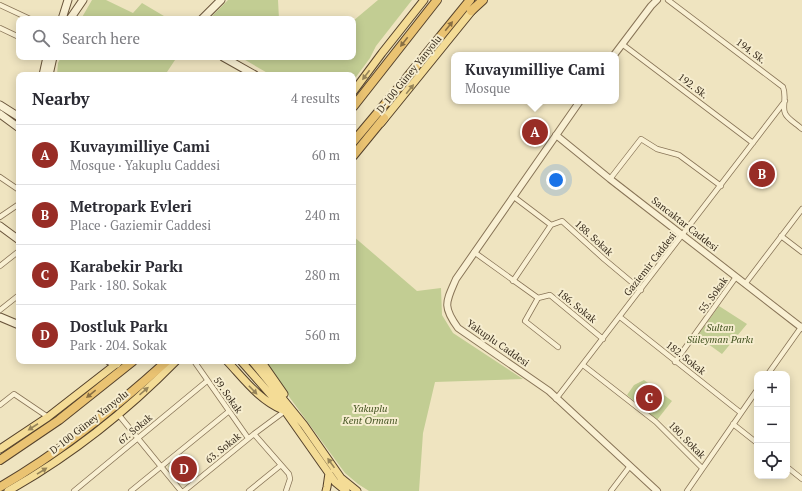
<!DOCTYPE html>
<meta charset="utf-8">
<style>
:root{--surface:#fff;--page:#f2f2f3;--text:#2b2b33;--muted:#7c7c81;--line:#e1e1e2;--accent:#982d26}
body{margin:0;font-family:"PT Serif",serif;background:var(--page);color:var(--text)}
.controls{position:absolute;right:12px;bottom:12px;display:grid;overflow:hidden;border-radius:8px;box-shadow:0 2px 10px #0003}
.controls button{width:36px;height:36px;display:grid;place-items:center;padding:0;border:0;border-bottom:1px solid var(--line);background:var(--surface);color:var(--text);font:20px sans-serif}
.you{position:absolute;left:556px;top:180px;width:14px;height:14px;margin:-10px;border:3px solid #fff;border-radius:50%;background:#1a73e8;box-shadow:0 0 0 6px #1a73e833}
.badge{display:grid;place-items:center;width:26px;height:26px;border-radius:50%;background:var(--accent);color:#fff;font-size:13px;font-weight:700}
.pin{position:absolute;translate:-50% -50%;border:2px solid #fff;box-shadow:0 1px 4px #0006}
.popup{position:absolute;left:451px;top:52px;width:168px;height:52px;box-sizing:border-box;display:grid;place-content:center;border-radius:8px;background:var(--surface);filter:drop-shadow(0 1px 3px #0005);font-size:13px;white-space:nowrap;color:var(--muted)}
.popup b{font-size:15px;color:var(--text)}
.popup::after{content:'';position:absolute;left:50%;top:100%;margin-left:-8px;border:8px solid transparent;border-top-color:var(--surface)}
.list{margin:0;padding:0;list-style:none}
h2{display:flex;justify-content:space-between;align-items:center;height:52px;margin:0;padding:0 16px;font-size:17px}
h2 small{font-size:13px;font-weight:400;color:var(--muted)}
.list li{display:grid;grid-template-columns:26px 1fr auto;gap:12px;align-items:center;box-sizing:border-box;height:60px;padding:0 16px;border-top:1px solid var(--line)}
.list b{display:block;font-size:15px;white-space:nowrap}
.list p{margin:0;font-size:13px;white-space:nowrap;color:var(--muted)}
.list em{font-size:13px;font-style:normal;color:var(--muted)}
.icon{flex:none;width:22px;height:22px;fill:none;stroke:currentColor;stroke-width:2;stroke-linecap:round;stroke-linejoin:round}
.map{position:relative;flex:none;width:802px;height:491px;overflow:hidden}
.search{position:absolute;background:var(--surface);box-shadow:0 2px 10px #0003;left:16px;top:16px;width:340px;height:44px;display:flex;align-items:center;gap:10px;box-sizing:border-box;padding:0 14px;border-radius:8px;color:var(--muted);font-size:15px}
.panel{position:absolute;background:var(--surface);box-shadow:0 2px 10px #0003;left:16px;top:72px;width:340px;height:292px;border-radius:8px}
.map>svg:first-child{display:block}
.green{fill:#c2cd93}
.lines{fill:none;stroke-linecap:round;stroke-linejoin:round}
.minor-casing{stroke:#887457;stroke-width:6}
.tertiary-casing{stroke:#887457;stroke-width:8}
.secondary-casing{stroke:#6a553b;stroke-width:9}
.primary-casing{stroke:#55422c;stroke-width:9}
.trunk-casing{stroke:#55422c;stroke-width:10}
.minor{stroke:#f9f0d3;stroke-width:4.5}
.tertiary{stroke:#f9f0d3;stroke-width:6}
.secondary{stroke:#f9f0d3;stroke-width:7}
.primary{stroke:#f4dc96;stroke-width:7}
.trunk{stroke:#eac372;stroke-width:8}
.oneway{fill:#886f43}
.oneway2{fill:#968459}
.labels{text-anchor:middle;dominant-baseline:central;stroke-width:4;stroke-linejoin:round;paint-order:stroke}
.street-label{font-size:10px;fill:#372b1c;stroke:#f6edcf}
.park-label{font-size:10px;font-style:italic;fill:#445422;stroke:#f6edcf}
</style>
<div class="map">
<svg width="802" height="491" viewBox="0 0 802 491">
<rect width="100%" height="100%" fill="#efe4c0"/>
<path class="green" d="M92 0H106L133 13 142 3 169 19H81Z
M228 0H278L279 19H209Z
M378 0H412L376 46 370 58 353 81V75H271L240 57H353V21Z
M61 57H177L165 75H57L58 63Z
M353 236 417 291 441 288 442 315 453 333 523 379 435 382 423 433 419 491H369L358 484 345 473 290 398 266 361H353Z
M719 306 747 324 722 354 697 336Z
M644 380 672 401 657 420 627 395 634 385Z
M182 454 199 472 187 483 183 484 168 466Z"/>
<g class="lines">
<g class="minor-casing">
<path id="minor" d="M668 0 783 87C787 97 782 107 785 113 787 119 797 124 802 129
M0 5 30 19
M0 28 19 37
M622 44 753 143
M0 177 19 190
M610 179 641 139 657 149 679 155 721 186
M514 197 551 225 562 221 604 259 641 290
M0 217 19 204
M781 236 802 252
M474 252 538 298 550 295 603 339
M0 266 19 251
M513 281 551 225
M745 284 802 209
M538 298 525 321 558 347
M0 310 19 295
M620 317 741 413
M194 361 248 438
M675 362 736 277
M583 365 656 422 702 468
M768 374 802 326
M556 399 785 101
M0 405 14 394 48 417
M118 414 181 491
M733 424 757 443
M254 434 289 474 290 479 286 491
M787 467 802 479
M74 491 207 381
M131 491 228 412
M184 491 254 434 285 411
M249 491 281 465
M611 491 630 466
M687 491 757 390"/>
</g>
<g class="tertiary-casing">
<path id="tertiary" d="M614 55 651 6 657 0
M580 101 456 279C446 302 442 306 458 328L549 391 657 491
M556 135 610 179 802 328"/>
</g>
<g class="secondary-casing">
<path id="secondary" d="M62 19 68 0
M70 19 83 0
M202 19 221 0
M223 57 255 75
M43 75 47 57
M49 75 53 57
M0 105 19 117
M0 114 19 128
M0 226 19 240
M0 317 19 325
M109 361 117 364"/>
</g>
<g class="primary-casing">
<path id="primary" d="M353 92 382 53 424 0
M381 123 475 7
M227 361C244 379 259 400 283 410
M241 361 285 411 335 482 346 491
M252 361 304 425 341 478 357 491
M261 361 284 394
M0 449 48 417 120 361
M8 491C70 456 127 411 176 361
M326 491 327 487 329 473"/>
</g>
<g class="trunk-casing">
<path id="trunk" d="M471 11 483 0
M353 107 437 0
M353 142 400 86 470 0
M353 156 384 118
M0 460 59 420 133 361
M0 487C61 452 115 408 167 361"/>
</g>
<use href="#minor" class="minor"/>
<use href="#tertiary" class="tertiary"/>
<use href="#secondary" class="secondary"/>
<use href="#primary" class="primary"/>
<use href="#trunk" class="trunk"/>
</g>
<defs><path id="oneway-solid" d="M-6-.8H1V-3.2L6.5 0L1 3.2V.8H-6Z"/></defs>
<g class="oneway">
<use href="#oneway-solid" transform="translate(449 26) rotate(-51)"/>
<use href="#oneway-solid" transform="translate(404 42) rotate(128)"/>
<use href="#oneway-solid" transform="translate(91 394) rotate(141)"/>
</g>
<g class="oneway2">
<use href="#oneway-solid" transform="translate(366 75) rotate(127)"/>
<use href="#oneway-solid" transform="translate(410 89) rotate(-51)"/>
<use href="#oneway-solid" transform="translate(253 390) rotate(46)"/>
<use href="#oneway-solid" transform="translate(144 391) rotate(-41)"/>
<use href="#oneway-solid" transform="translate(33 427) rotate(147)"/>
<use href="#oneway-solid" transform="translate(331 463) rotate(-125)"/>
<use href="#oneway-solid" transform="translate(42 471) rotate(-32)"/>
</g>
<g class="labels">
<g class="street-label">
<text transform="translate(751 51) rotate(37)">194. Sk.</text>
<text transform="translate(409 74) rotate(-51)">D-100 Güney Yanyolu</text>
<text transform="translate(693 86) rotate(37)">192. Sk.</text>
<text transform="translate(685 224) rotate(38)">Sancaktar Caddesi</text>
<text transform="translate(594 238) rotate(42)">188. Sokak</text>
<text transform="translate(650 264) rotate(-52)">Gaziemir Caddesi</text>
<text transform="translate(713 295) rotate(-54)">55. Sokak</text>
<text transform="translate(577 306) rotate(39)">186. Sokak</text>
<text transform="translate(498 343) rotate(35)">Yakuplu Caddesi</text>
<text transform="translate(686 358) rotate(38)">182. Sokak</text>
<text transform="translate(228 395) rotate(55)">59. Sokak</text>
<text transform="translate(89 422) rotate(-38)">D-100 Güney Yanyolu</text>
<text transform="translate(135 429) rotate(-40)">67. Sokak</text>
<text transform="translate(687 440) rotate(45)">180. Sokak</text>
<text transform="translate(223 448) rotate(-39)">63. Sokak</text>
</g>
<g class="park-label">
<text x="720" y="327">Sultan<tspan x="720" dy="12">Süleyman Parkı</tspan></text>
<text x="370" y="408">Yakuplu<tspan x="370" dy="12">Kent Ormanı</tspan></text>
</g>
</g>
</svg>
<div class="controls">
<button>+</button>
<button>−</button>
<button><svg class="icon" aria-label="locate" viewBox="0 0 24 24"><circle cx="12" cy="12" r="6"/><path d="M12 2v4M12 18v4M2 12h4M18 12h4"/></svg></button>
</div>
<div class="you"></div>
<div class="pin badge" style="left:535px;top:132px">A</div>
<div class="popup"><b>Kuvayımilliye Cami</b>Mosque</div>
<div class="pin badge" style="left:762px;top:174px">B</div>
<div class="pin badge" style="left:649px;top:398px">C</div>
<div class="pin badge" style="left:184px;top:469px">D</div>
<div class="search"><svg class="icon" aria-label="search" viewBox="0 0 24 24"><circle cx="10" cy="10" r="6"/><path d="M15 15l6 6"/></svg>Search here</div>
<section class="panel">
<h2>Nearby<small>4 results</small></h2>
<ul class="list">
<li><span class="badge">A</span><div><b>Kuvayımilliye Cami</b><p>Mosque · Yakuplu Caddesi</p></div><em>60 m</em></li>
<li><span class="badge">B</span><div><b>Metropark Evleri</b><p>Place · Gaziemir Caddesi</p></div><em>240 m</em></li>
<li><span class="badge">C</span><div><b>Karabekir Parkı</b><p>Park · 180. Sokak</p></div><em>280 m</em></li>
<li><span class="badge">D</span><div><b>Dostluk Parkı</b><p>Park · 204. Sokak</p></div><em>560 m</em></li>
</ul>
</section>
</div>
